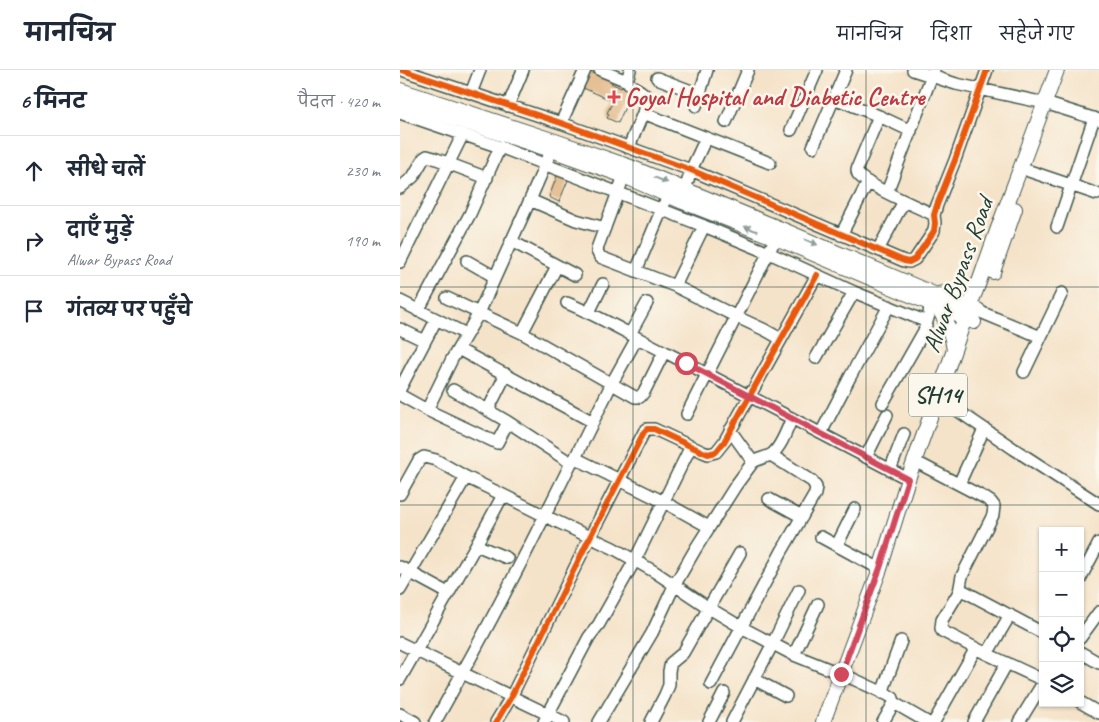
<!DOCTYPE html>
<html lang="hi">
<meta charset="utf-8">
<style>
:root{--surface:#fff;--page:#f2f2f3;--text:#1f2937;--muted:#747a83;--line:#e0e1e3}
body{margin:0;font-family:Caveat,"Playpen Sans Deva",sans-serif;background:var(--page);color:var(--text)}
.controls{position:absolute;right:15px;bottom:15px;display:grid;overflow:hidden;border-radius:0px;box-shadow:0 1px 4px #0004}
.controls button{width:45px;height:45px;display:grid;place-items:center;padding:0;border:0;border-bottom:1px solid var(--line);background:var(--surface);color:var(--text);font:25px sans-serif}
.stop{position:absolute;width:15px;height:15px;margin:-11px;border:4px solid #d1495b;border-radius:50%;background:#fff}
.stop.end{background:#d1495b;border-color:#fff;box-shadow:0 1px 5px #0008}
.list{margin:0;padding:0;list-style:none}
h2{display:flex;justify-content:space-between;align-items:center;height:65px;margin:0;padding:0 20px;font-size:21px}
h2 small{font-size:16px;font-weight:400;color:var(--muted)}
.list li{display:grid;grid-template-columns:32px 1fr auto;gap:15px;align-items:center;box-sizing:border-box;height:70px;padding:0 20px;border-top:1px solid var(--line)}
.list b{display:block;font-size:19px;white-space:nowrap}
.list p{margin:0;font-size:16px;white-space:nowrap;color:var(--muted)}
.list em{font-size:16px;font-style:normal;color:var(--muted)}
.icon{flex:none;width:28px;height:28px;fill:none;stroke:currentColor;stroke-width:2;stroke-linecap:round;stroke-linejoin:round}
.map{position:relative;flex:none;width:699px;height:652px;overflow:hidden}
header{display:flex;align-items:center;gap:30px;box-sizing:border-box;height:70px;padding:0 25px;background:var(--surface);border-bottom:1px solid var(--line)}
header strong{font-size:24px}
nav{display:flex;gap:28px;margin-inline-start:auto;font-size:18px}
main{display:flex}
aside{flex:1;background:var(--surface)}
.map>svg:first-child{display:block}
.building{fill:#e1b482}
.lines{fill:none;stroke-linecap:round;stroke-linejoin:round}
.minor-casing{stroke:#3f564a;stroke-width:14}
.major-casing{stroke:#3f564a;stroke-width:16}
.minor{stroke:#fff;stroke-width:11}
.major{stroke:#fff;stroke-width:14}
.cycleway-casing{stroke:#fbf7ec;stroke-width:9}
.cycleway{stroke:#e8590c;stroke-width:6}
.oneway{fill:#8f9e9a}
.route{stroke:#d1495b;stroke-width:6}
.grid{fill:none;stroke:#1f3d34;stroke-width:1;stroke-opacity:0.55}
.health-dot{fill:#e0444e;stroke:#fbf7ec;stroke-width:2}
.labels{text-anchor:middle;dominant-baseline:central;stroke-width:5;stroke-linejoin:round;paint-order:stroke}
.shield{fill:#fbf7ec;stroke:#61756b;stroke-width:1}
.shield-label{font-size:24px;font-weight:bold;fill:#1f3d34}
.health-label{font-size:25px;font-weight:bold;fill:#be3a42;stroke:#fbf7ec;text-anchor:start}
.street-label{font-size:25px;fill:#1f3d34;stroke:#fbf7ec}
</style>
<header>
<strong>मानचित्र</strong>
<nav><a>मानचित्र</a><a>दिशा</a><a>सहेजे गए</a></nav>
</header>
<main>
<aside>
<h2>6 मिनट<small>पैदल · 420 m</small></h2>
<ul class="list">
<li><svg class="icon" aria-label="ahead" viewBox="0 0 24 24"><path d="M12 20V5M6 11l6-6 6 6"/></svg><div><b>सीधे चलें</b></div><em>230 m</em></li>
<li><svg class="icon" aria-label="right" viewBox="0 0 24 24"><path d="M7 20v-9h11M14 6l5 5-5 5"/></svg><div><b>दाएँ मुड़ें</b><p>Alwar Bypass Road</p></div><em>190 m</em></li>
<li><svg class="icon" aria-label="arrive" viewBox="0 0 24 24"><path d="M6 21V4h12l-3 4 3 4H6"/></svg><div><b>गंतव्य पर पहुँचे</b></div></li>
</ul>
</aside>
<div class="map">
<svg width="699" height="652" viewBox="0 0 699 652">
<rect width="100%" height="100%" fill="#fbf7ec"/>
<filter id="ink" filterUnits="userSpaceOnUse"><feTurbulence type="fractalNoise" baseFrequency=".02" numOctaves="2"/><feDisplacementMap in="SourceGraphic" scale="10" xChannelSelector="R" yChannelSelector="G"/><feConvolveMatrix kernelMatrix="1 2 1 2 8 2 1 2 1" color-interpolation-filters="sRGB"/></filter>
<filter id="wash" filterUnits="userSpaceOnUse"><feTurbulence type="fractalNoise" baseFrequency=".0096" numOctaves="4" result="noise"/><feDisplacementMap in="SourceGraphic" scale="20" xChannelSelector="R" yChannelSelector="G"/><feGaussianBlur stdDeviation="1.12" result="paint"/><feColorMatrix in="noise" values="0 0 0 0 0 0 0 0 0 0 0 0 0 0 0 0 0 1.4 0 .05"/><feComposite in="paint" operator="in"/></filter>
<g filter="url(#wash)">
<rect width="100%" height="100%" fill="#f5e3c9"/>
<g id="blocks">
<path class="building" d="M188 1 200 6 201 3 212 11 211 13 221 18 223 14 233 19 218 53 207 48 209 44 207 43 213 31 181 17Z
M157 106 168 110 159 132 149 127Z"/>
</g>
</g>
<g filter="url(#ink)">
<use href="#blocks" fill-opacity="0" stroke="#3f564a" stroke-width="1"/>
<g class="lines">
<g class="minor-casing">
<path id="minor" d="M2 0 161 53 291 100 504 191 509 192 515 189 534 161 535 153 534 145 537 135 555 90 587 0
M200 0 227 11
M513 0 556 14 645 33 699 50
M257 8 299 24
M71 23 80 0
M434 28 479 46 511 61
M108 36 123 0
M296 36 307 0
M0 43 100 77 304 156 369 183 454 222 527 252
M243 43 370 93
M479 46 458 96C457 100 456 100 458 104 465 115 520 138 534 145
M326 52 348 0
M161 53 185 0
M391 60 417 0
M229 77 243 43 247 28C243 19 232 19 227 11L230 0
M413 77 446 0
M227 98 198 176 197 181 200 187 275 216 337 247 365 260 381 269
M629 101 697 124
M0 118 13 107 24 88 27 86 34 88 87 108
M285 120 291 100 306 68
M487 122 534 0
M130 130 176 150 205 158
M657 157 694 48
M441 165 468 112
M111 171 175 205
M478 180 504 131
M67 191 95 207
M0 192 63 64
M236 201 264 134
M275 216 304 156
M47 228 122 263 235 327H240L244 322 264 282
M0 231 66 264
M167 233C201 247 232 266 265 282 346 324 427 367 508 409
M18 241 70 144 100 77
M578 241 641 267
M189 242 203 214
M0 259 25 271
M122 263 157 196
M230 264 247 233
M58 279 193 352
M416 288 454 222
M624 302 662 223
M0 319 36 250
M53 320 108 352 171 393
M0 325 27 340 97 373 108 352
M545 332 614 379 699 434
M483 333 524 261 529 245 530 234
M27 340 52 289 79 243 130 130 155 72
M88 340 106 304
M287 344 380 160
M330 360 353 392
M421 363 450 307 489 236
M466 387 487 345
M175 388 264 432 309 457
M522 395 585 428 591 432 594 436 593 445 562 506 559 522 542 550 541 558 542 561 587 584 643 610
M490 400 504 364
M559 414 584 359
M0 424 19 390 24 387 36 390 66 407 103 425 145 446 213 478 255 502 309 538 341 557 394 585 441 604
M369 429 402 447
M421 467 480 499
M76 475 107 488
M437 475 455 439
M0 497 48 523
M680 509 699 473
M560 519 643 563
M0 520 66 407
M680 568 699 542
M0 573 164 652
M680 582 699 593
M587 584 610 545
M394 585 418 534
M449 607 488 625 493 628 494 633 483 652
M0 609 76 475 103 425
M354 609 386 626
M311 614 382 481 415 424 416 417 412 411 371 385
M482 623 501 571
M680 632 699 643
M494 633 527 652
M0 644 15 652
M35 652C83 567 128 481 171 393L175 388 212 313 237 268
M96 652 111 627 190 467 244 362 247 359H254L303 382 308 384 316 382 324 372 417 205
M144 652 189 567 199 554 235 490 291 376
M199 652 252 563 274 516 296 478 336 415 353 392C359 388 366 388 372 384 382 376 387 359 392 348
M251 652 265 625 269 615V601L271 593 283 583 340 483
M309 652 324 623
M332 652 372 575 399 520
M534 652 576 578
M574 652 607 593
M619 652 643 613"/>
</g>
<g class="major-casing">
<path id="major" d="M0 20 155 71 228 96 381 159 534 224 578 240
M0 31 151 80 224 106 283 132 376 168 574 252
M593 202 615 139
M539 224 558 221 578 215
M537 236C546 250 552 263 554 280
M423 652 480 499 508 409 554 280 565 248 578 215 597 161 657 0"/>
</g>
<use href="#minor" class="minor"/>
<use href="#major" class="major"/>
<g class="cycleway-casing">
<path id="cycleway" d="M2 0 161 53 291 100 504 191 509 192 515 189 534 161 535 153 534 145 537 135 555 90 587 0
M96 652 111 627 190 467 244 362 247 359H254L303 382 308 384 316 382 324 372 417 205"/>
</g>
<use href="#cycleway" class="cycleway"/>
</g>
<defs><path id="oneway-solid" d="M-6-.8H1V-3.2L6.5 0L1 3.2V.8H-6Z" transform="scale(1.25)"/></defs>
<g class="oneway">
<use href="#oneway-solid" transform="translate(261 110) rotate(22)"/>
<use href="#oneway-solid" transform="translate(351 159) rotate(-159)"/>
<use href="#oneway-solid" transform="translate(411 172) rotate(23)"/>
</g>
</g>
<g class="lines" filter="url(#ink)">
<path class="route" d="M286 293 508 409 480 498 441 604"/>
</g>
<path class="grid" d="M233 0V652M466 0V652M0 217H699M0 435H699"/>
<path class="health-dot" d="M211.5 19.5h5v5h5v5h-5v5h-5v-5h-5v-5h5z"/>
<g class="labels">
<rect class="shield" x="509" y="303.5" width="58" height="43" rx="4"/>
<g class="shield-label">
<text x="538" y="325">SH14</text>
</g>
<g class="health-label">
<text x="225" y="27">Goyal Hospital and Diabetic Centre</text>
</g>
<g class="street-label">
<text transform="translate(558 205) rotate(-70)">Alwar Bypass Road</text>
</g>
</g>
</svg>
<div class="controls">
<button>+</button>
<button>−</button>
<button><svg class="icon" aria-label="locate" viewBox="0 0 24 24"><circle cx="12" cy="12" r="6"/><path d="M12 2v4M12 18v4M2 12h4M18 12h4"/></svg></button>
<button><svg class="icon" aria-label="layers" viewBox="0 0 24 24"><path d="M12 4l9 5-9 5-9-5zM3 14l9 5 9-5"/></svg></button>
</div>
<div class="stop" style="left:286px;top:293px"></div>
<div class="stop end" style="left:441px;top:604px"></div>
</div>
</main>
